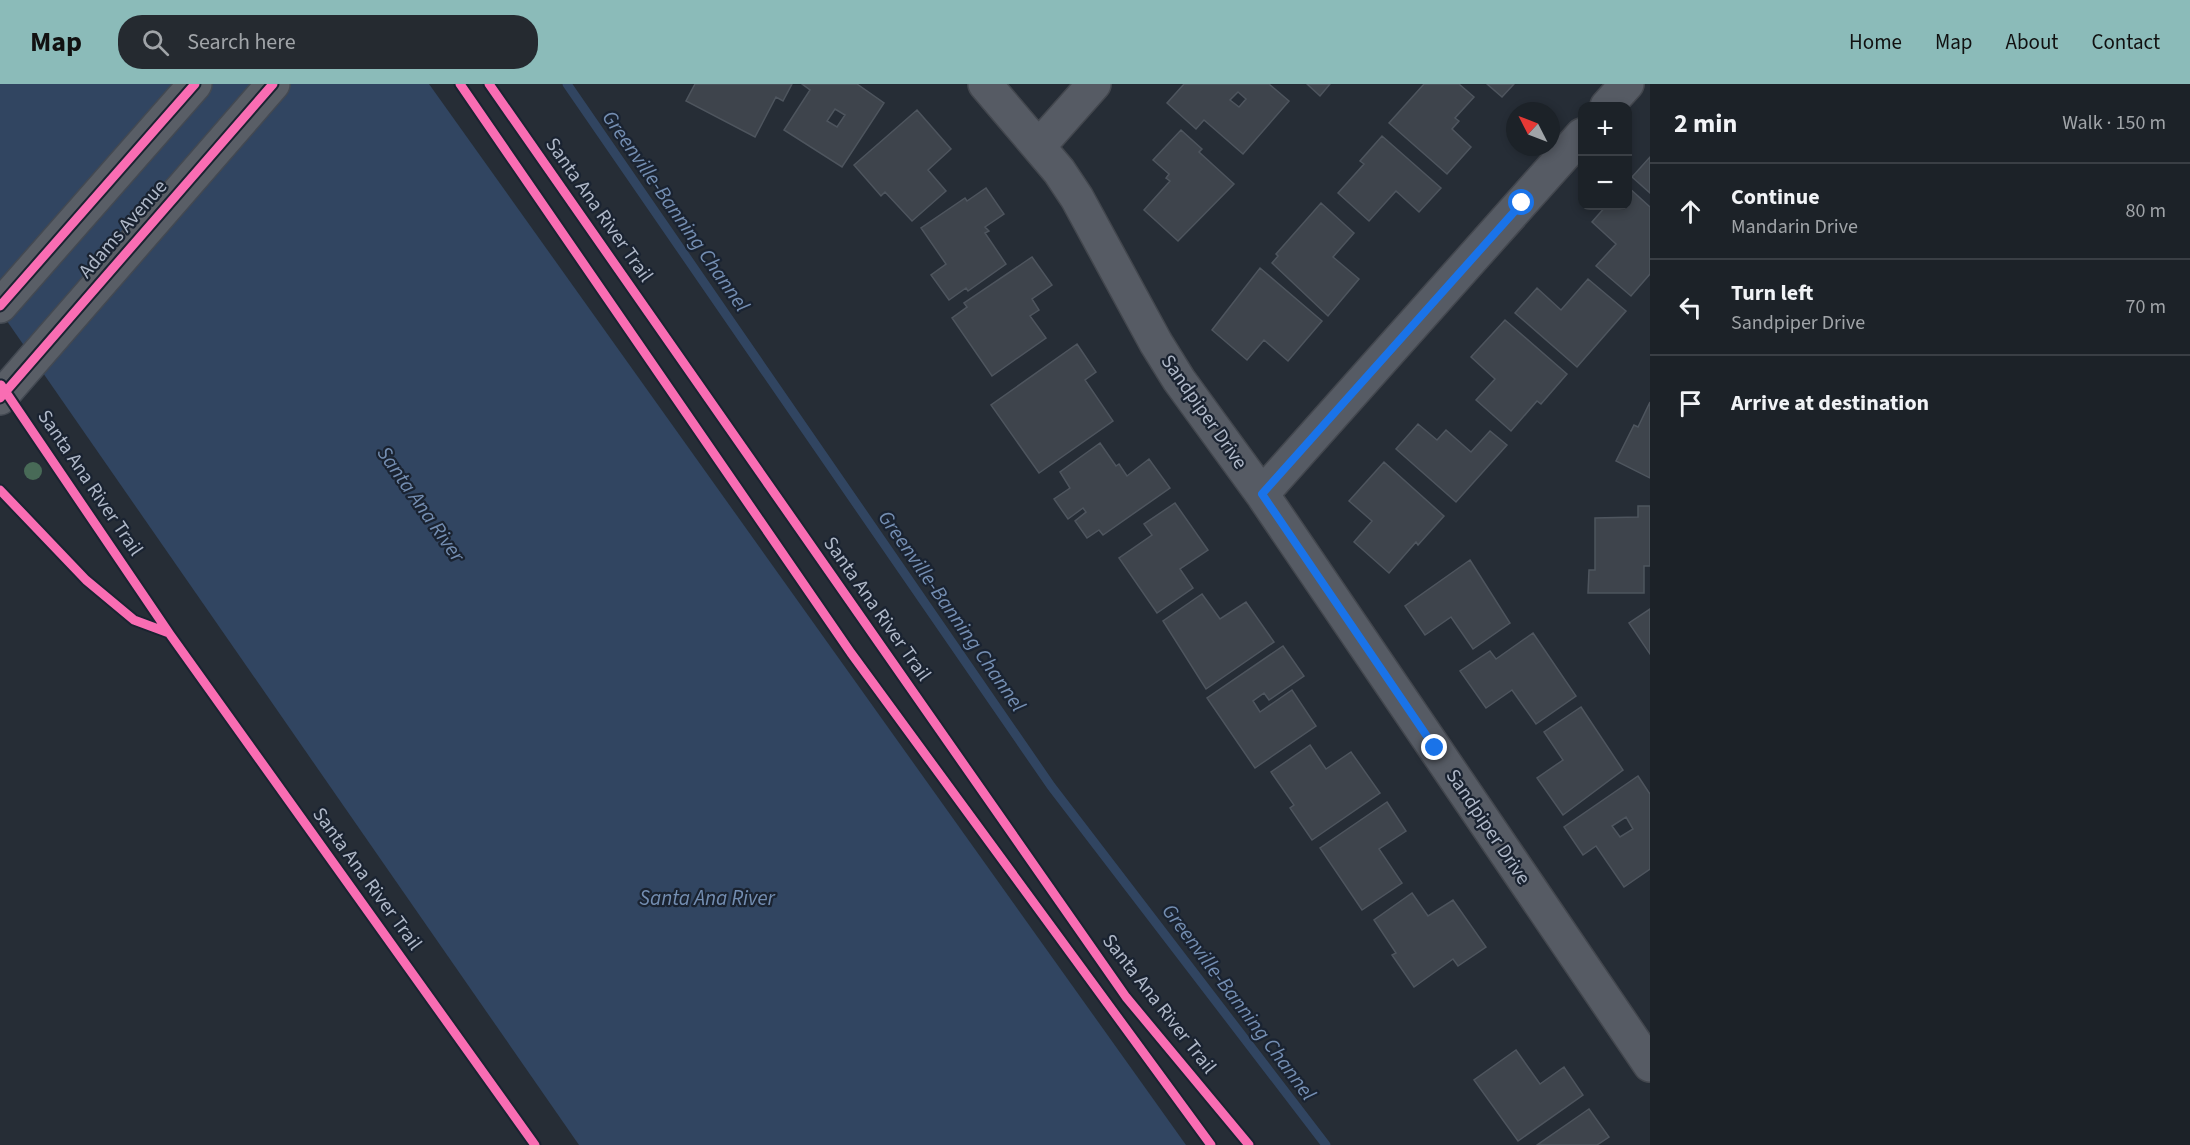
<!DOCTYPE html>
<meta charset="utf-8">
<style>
:root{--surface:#1c2228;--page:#252a30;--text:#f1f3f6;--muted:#a0a4a8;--line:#3a3f45;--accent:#8bbbb9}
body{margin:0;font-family:"Source Sans 3",sans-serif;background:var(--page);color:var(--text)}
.controls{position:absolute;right:18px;top:18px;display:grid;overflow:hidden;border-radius:12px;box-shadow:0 3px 9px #0003}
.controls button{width:54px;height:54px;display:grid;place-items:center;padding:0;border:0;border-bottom:2px solid var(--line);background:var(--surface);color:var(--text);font:30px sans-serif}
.compass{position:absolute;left:1506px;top:18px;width:54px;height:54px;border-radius:50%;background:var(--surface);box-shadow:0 3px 9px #0003;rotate:312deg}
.stop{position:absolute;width:18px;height:18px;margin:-14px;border:4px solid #1a73e8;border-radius:50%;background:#fff}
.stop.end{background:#1a73e8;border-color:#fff;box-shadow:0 2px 6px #0008}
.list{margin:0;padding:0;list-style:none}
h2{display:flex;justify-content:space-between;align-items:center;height:78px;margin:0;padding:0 24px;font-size:26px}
h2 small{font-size:20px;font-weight:400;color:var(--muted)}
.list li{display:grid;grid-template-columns:39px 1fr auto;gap:18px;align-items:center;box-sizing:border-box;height:96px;padding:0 24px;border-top:2px solid var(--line)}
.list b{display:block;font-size:22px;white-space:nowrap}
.list p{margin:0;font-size:20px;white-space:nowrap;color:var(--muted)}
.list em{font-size:20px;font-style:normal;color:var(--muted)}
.icon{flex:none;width:33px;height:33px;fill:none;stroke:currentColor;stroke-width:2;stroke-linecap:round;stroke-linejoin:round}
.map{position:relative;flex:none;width:1650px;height:1061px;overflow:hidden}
header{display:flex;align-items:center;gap:36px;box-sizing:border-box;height:84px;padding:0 30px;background:var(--accent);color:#111}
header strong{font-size:28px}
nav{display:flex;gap:33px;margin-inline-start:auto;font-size:21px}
.search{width:420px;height:54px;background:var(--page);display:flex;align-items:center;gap:15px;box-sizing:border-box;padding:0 21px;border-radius:24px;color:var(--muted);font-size:22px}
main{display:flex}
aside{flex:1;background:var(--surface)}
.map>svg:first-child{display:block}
.water{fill:#314561}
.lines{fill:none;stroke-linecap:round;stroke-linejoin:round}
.stream{stroke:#314561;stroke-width:9}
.building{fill:#3e444c;stroke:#4e555e;stroke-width:1.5;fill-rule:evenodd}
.street-casing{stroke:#43474e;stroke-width:36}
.primary-casing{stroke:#434952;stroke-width:36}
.street{stroke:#565b64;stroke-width:33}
.primary{stroke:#595e66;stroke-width:33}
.cycleway-casing{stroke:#1a2331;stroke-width:13}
.cycleway{stroke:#f96db3;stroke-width:9}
.tree{fill:#486a57}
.route{stroke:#1a73e8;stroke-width:8}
.labels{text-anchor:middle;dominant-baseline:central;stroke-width:4.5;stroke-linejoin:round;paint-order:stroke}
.street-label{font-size:20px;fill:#afb8c8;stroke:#1a2331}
.water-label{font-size:21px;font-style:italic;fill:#748eb2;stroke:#1a2331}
</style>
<header>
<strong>Map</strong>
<div class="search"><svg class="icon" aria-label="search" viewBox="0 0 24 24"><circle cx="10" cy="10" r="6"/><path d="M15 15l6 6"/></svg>Search here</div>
<nav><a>Home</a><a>Map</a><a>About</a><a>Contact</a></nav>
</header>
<main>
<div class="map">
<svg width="1650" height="1061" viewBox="0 0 1650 1061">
<rect width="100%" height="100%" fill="#262d36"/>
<path class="water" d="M0 0H429L1186 1061H579L0 227Z"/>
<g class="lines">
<path class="stream" d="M567 0 1051 702 1326 1061"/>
</g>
<path class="building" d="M695 0H792L783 17 776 13 755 53 686 17Z
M802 0H857L884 19 842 83 784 46 810 6ZM835 25 845 31 837 43 827 37Z
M1184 0H1269L1289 17 1243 70 1204 36 1196 45 1167 19ZM1238 8 1246 15 1239 23 1230 16Z
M1307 0H1330L1320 12Z
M1424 0H1459L1474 13 1455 34 1459 37 1452 45 1471 63 1447 90 1389 39Z
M1487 0H1514L1502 13Z
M917 26 951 65 928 86 946 107 912 137 885 108 881 112 854 81Z
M1181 46 1202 65 1199 68 1234 100 1178 157 1144 126 1170 97 1166 94 1169 90 1153 76Z
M1382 52 1441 104 1419 128 1396 107 1369 137 1338 109 1364 80 1360 77Z
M1650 73V109L1632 93Z
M1628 103 1650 123V190L1631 212 1596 182 1616 160 1592 138 1606 122H1628Z
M986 104 1004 130 985 143 989 147 985 149 1006 180 968 207 966 204 949 216 931 191 946 180 921 144 965 114 967 117Z
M1321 119 1354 149 1333 173 1359 195 1328 232 1272 179 1278 172 1276 170Z
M1032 173 1052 201 1032 215 1039 226 1030 232 1046 254 992 292 952 234 967 223 964 219Z
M1260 184 1322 237 1288 277 1264 256 1247 276 1212 246Z
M1588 195 1626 227 1577 283 1515 229 1537 204 1561 226Z
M1505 236 1567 290 1541 320 1537 317 1511 347 1476 316 1495 295 1471 273Z
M1077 260 1096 288 1085 296 1113 337 1039 389 991 321Z
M1650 318V394L1616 377 1634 341 1638 343Z
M1418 340 1437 356 1446 346 1471 368 1490 347 1507 361 1456 418 1396 365Z
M1100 359 1116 382 1119 380 1127 392 1149 375 1170 404 1103 451 1099 446 1087 454 1075 437 1086 428 1083 424 1068 435 1054 415 1070 404 1060 388Z
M1384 378 1444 432 1418 461 1416 458 1389 489 1354 458 1372 437 1349 417Z
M1175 419 1208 466 1180 485 1193 504 1157 529 1119 474 1152 451 1144 440Z
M1638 422H1650V482H1644V509H1588L1589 486H1595V434L1638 433Z
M1470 476 1510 539 1473 565 1451 533 1425 551 1405 522Z
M1202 510 1220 535 1246 518 1274 558 1206 605 1163 537Z
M1650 525V570L1629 539Z
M1533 549 1576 612 1536 640 1512 606 1486 624 1460 587 1490 567 1496 575Z
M1283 562 1304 592 1269 616 1264 609 1253 617 1260 628 1292 606 1316 642 1255 684 1207 614Z
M1581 623 1623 686 1563 731 1537 694 1563 676 1544 648Z
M1310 661 1326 685 1351 668 1380 709 1312 756 1290 724 1294 721 1271 688Z
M1638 692 1650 710V785L1624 803 1596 762 1583 771 1564 743ZM1626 733 1633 745 1620 753 1612 742Z
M1387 718 1406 747 1379 765 1402 799 1362 826 1320 764Z
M1412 809 1428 832 1453 816 1486 863 1458 882 1453 875 1414 903 1392 871 1396 869 1374 836Z
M1516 966 1540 1000 1564 983 1583 1011 1518 1057 1474 996Z
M1589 1025 1609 1053 1597 1061H1537Z"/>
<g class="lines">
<g class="street-casing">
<path id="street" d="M985 0 1059 87 1077 114 1156 259 1179 296 1262 410 1650 981
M1607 22 1627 0
M1039 62 1094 0
M1262 410 1582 51"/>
</g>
<g class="primary-casing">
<path id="primary" d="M0 222 195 0
M0 314 273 0"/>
</g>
<use href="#street" class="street"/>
<use href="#primary" class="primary"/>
<g class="cycleway-casing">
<path id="cycleway" d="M460 0 851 569 1211 1061
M489 0 1126 913 1249 1061
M0 222 195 0
M1 301 169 549
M0 314 273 0
M0 406 86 496 134 536 169 549 535 1061"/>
</g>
<use href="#cycleway" class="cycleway"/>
</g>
<circle class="tree" cx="33" cy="387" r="9"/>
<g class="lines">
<path class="route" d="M1435 664 1262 410 1522 119"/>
</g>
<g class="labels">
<g class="street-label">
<text transform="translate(599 126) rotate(55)">Santa Ana River Trail</text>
<text transform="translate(123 145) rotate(-49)">Adams Avenue</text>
<text transform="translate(1204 328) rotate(55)">Sandpiper Drive</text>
<text transform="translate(90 399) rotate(56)">Santa Ana River Trail</text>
<text transform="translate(877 525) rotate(55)">Santa Ana River Trail</text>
<text transform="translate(1488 743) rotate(56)">Sandpiper Drive</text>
<text transform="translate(367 795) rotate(54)">Santa Ana River Trail</text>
<text transform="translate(1159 920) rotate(52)">Santa Ana River Trail</text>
</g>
<g class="water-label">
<text transform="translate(676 127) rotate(55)">Greenville-Banning Channel</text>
<text transform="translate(421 420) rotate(55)">Santa Ana River</text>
<text transform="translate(952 527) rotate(55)">Greenville-Banning Channel</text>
<text x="707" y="814">Santa Ana River</text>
<text transform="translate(1239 918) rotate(53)">Greenville-Banning Channel</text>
</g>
</g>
</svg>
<div class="controls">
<button>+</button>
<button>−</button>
</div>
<svg class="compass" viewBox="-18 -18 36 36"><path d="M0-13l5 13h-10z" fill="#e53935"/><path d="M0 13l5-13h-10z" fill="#a0a4a8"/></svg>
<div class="stop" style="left:1522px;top:119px"></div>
<div class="stop end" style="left:1435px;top:664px"></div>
</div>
<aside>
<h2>2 min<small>Walk · 150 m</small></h2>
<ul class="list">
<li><svg class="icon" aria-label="ahead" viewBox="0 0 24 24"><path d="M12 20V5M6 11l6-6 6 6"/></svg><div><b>Continue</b><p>Mandarin Drive</p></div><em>80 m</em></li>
<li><svg class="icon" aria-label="left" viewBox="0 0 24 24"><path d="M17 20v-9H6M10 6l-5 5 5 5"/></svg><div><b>Turn left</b><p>Sandpiper Drive</p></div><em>70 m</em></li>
<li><svg class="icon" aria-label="arrive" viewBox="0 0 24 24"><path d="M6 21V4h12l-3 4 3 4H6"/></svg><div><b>Arrive at destination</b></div></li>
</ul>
</aside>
</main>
